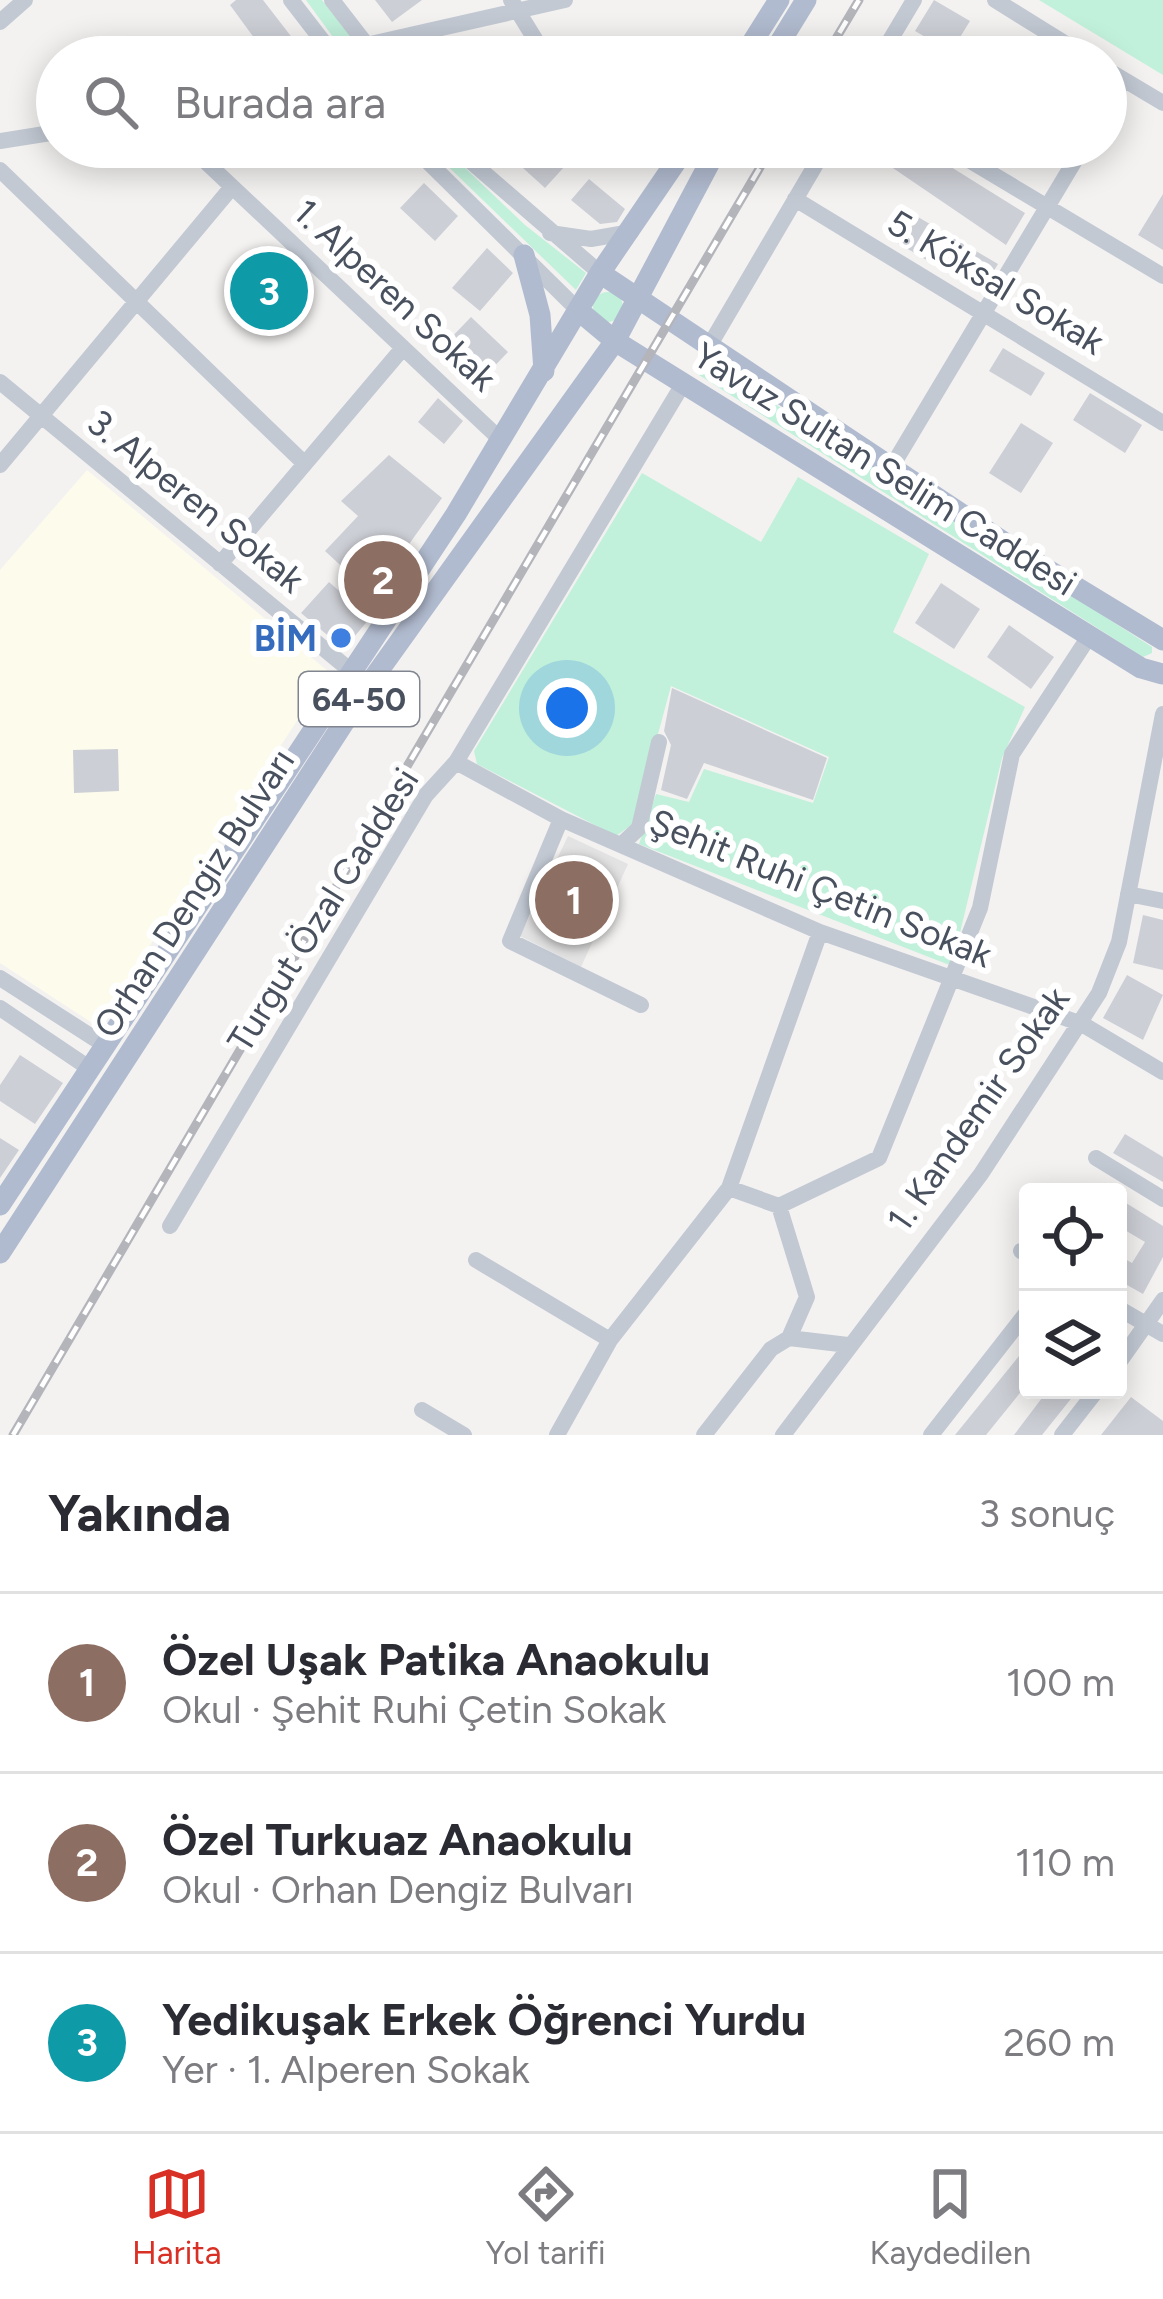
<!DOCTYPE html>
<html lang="tr">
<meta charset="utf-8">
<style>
:root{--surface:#fff;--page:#f2f2f3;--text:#2b2b33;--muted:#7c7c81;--line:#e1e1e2;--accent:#d93025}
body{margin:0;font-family:Figtree,sans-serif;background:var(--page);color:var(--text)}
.controls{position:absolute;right:36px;bottom:36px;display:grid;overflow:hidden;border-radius:12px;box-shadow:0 6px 30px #0003}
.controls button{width:108px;height:108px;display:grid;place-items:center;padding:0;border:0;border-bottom:3px solid var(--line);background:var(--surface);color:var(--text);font:60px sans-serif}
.you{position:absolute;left:567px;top:708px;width:42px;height:42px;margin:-30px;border:9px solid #fff;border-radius:50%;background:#1a73e8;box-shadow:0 0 0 18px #1a73e833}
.badge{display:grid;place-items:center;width:78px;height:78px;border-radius:50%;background:var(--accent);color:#fff;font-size:39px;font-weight:700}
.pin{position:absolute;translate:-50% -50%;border:6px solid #fff;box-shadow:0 3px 12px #0006}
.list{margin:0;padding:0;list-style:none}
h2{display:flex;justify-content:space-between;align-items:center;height:156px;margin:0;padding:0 48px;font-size:51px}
h2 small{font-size:39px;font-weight:400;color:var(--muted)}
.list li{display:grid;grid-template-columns:78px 1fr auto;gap:36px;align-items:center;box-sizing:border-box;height:180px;padding:0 48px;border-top:3px solid var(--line)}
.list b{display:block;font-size:45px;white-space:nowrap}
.list p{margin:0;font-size:39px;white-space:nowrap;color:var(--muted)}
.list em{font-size:39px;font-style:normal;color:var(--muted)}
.icon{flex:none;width:66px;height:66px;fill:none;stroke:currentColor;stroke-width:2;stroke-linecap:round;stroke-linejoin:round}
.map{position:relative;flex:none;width:1163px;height:1435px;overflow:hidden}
.search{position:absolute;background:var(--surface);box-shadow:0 6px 30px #0003;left:36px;right:36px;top:36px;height:132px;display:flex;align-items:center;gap:30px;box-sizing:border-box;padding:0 42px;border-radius:66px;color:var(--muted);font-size:45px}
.sheet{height:696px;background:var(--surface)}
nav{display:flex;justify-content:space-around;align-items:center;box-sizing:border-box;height:168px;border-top:3px solid var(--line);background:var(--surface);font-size:33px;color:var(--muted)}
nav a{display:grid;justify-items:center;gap:6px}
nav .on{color:var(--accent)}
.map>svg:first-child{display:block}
.commercial{fill:#fcfbec}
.education{fill:#e4e3e3}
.green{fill:#c1f0db}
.building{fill:#cdcfd6}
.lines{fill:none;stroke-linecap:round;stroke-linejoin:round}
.minor{stroke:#c2c9d3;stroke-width:16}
.major{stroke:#b1bbcf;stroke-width:21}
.rail-casing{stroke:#b3b5bb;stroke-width:9}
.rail{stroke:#fff;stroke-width:4.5;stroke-dasharray:14;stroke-linecap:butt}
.shop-dot{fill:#3f7fe0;stroke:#fff;stroke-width:4.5}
.labels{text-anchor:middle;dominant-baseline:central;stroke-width:12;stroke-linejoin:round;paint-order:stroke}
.shield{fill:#fff;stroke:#80858f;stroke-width:3}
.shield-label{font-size:33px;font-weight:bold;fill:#49515f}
.street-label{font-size:36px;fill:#49515f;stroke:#fff}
.shop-label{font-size:36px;font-weight:bold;fill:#366cbe;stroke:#fff;text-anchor:end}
</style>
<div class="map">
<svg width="1163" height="1435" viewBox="0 0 1163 1435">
<rect width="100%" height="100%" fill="#f3f2f1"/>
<path class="commercial" d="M87 470 329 672 97 1026 0 963V570Z"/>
<path class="education" d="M568 836 628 864 581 967 520 936Z"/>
<path class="green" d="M306 0H322L354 41 341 48Z
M1039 0H1163V75Z
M428 147H443L525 225 586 273 576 290Z
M593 307a15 15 0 1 1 30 0a15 15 0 1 1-30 0Z
M708 361 1152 647V653L1143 657 699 375Z
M642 473 761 542 798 477 929 554 893 632 1025 707 1002 758 952 966 639 844 656 794 689 802 704 769 813 803 829 757 671 686 634 823 616 836 477 764 474 751Z"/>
<path class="building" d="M236 0H263L307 57H268L230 5Z
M375 0H422L392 22Z
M934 0 970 21 951 52 915 31Z
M542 147 565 166 545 188 523 168Z
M897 147H919L1025 213 1006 245 887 164Z
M589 179 625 209 617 222 600 224 571 200Z
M424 183 458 216 435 241 400 208Z
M1163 194V250L1138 235Z
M901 207 998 264 981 292 884 235Z
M487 248 513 273 480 311 452 288Z
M257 254 307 302 281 329 231 281Z
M471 317 508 352 483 378 446 343Z
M1003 348 1045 373 1031 396 989 371Z
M1090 393 1142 425 1125 453 1073 420Z
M438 398 463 421 444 444 418 422Z
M1021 423 1053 443 1021 493 989 473Z
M389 455 442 498 402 554 366 589 325 551 358 516 341 501Z
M329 582 370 618 344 649 301 613Z
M941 583 980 609 954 649 915 623Z
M1009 625 1054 657 1031 689 987 657Z
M672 688 827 758 813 800 704 763 687 799 661 790 671 745 664 731Z
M118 749 119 791 74 793 73 750Z
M1143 915 1163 920V970L1133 963Z
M1127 975 1163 995 1143 1040 1103 1018Z
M20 1055 63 1083 35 1124 0 1101V1085Z
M1125 1134 1163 1157V1182L1113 1153Z
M0 1138 19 1150 0 1178Z
M1118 1198 1163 1226V1257L1143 1294 1118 1280V1255L1132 1263 1145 1242 1118 1226Z
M1028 1345V1383L986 1435H955Z
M1048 1390H1078L1042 1435H1014Z
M1131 1397 1163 1421V1435H1101Z"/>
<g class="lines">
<path class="minor" d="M291 0 335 57
M332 0 376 57
M511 0 538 44 553 57
M995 0 1087 57
M0 22 25 0
M349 57 366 45 565 0
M460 57 538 44
M880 57 914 0
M1106 69 1163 103
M1106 108 1123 80
M0 141 57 132
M190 147 502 441
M413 147 579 311
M454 147 600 273
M656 147 676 165
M947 147 1163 276
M0 170 305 464
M795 199 1163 423
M550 233 591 239 631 232
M708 348 826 147
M0 382 351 671
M0 465 232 187
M891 468 1083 147
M220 564 403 348
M456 762 561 819 820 932 1082 1024 1163 1072
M561 819 510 941 641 1005
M622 844 639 828 659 742
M1128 894 1163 901
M0 978 103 1044
M0 1008 89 1068
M1096 1158 1163 1199
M729 1188 820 932
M779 1206 807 1297 789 1338
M170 1226 426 795 456 762 683 384
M1021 1251 1028 1255
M476 1260 610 1340
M1118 1308 1163 1334
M1118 1364 1163 1300
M422 1410 464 1435
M557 1435 610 1340 729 1188 779 1206 879 1158 980 908 1012 754 1090 635
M704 1435 771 1349 789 1338 848 1345
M783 1435 981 1174 1099 993 1119 942 1163 714
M931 1435 1028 1311
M1062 1435 1097 1390"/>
<path class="major" d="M743 57 779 0
M771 57 806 0
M524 255 540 315 544 371
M600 273 1020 553 1163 640
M579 311 615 341 1141 668 1162 674
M0 1205 456 514 600 273 686 147
M0 1253 367 687 615 341 718 147"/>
<g class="rail-casing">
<path id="rail" d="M825 57 859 0
M13 1435 772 147"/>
</g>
<use href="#rail" class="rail"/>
</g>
<circle class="shop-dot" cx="341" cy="638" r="12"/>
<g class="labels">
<rect class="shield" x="299" y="672" width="120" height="54" rx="9"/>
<g class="shield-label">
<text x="359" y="699">64-50</text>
</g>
<g class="street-label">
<text transform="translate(996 282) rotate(31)">5. Köksal Sokak</text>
<text transform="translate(395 295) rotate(43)">1. Alperen Sokak</text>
<text transform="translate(885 469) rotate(32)">Yavuz Sultan Selim Caddesi</text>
<text transform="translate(196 501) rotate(39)">3. Alperen Sokak</text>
<text transform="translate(821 888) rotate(22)">Şehit Ruhi Çetin Sokak</text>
<text transform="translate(194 893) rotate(-57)">Orhan Dengiz Bulvarı</text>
<text transform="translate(323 910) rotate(-58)">Turgut Özal Caddesi</text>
<text transform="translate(978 1109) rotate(-55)">1. Kandemir Sokak</text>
</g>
<g class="shop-label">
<text x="317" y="638">BİM</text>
</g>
</g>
</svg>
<div class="controls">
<button><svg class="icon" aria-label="locate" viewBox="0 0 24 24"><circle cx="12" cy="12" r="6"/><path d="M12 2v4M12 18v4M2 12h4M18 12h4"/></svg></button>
<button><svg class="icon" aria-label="layers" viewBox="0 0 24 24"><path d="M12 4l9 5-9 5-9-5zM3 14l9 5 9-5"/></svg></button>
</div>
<div class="you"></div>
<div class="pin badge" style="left:574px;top:900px;background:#8d6e63">1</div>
<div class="pin badge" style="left:383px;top:580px;background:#8d6e63">2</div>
<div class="pin badge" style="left:269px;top:291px;background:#0f9aa8">3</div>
<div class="search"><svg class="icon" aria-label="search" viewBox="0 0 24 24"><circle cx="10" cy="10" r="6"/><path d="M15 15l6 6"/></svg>Burada ara</div>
</div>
<section class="sheet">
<h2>Yakında<small>3 sonuç</small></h2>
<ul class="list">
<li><span class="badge" style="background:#8d6e63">1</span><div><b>Özel Uşak Patika Anaokulu</b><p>Okul · Şehit Ruhi Çetin Sokak</p></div><em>100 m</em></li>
<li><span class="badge" style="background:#8d6e63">2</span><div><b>Özel Turkuaz Anaokulu</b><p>Okul · Orhan Dengiz Bulvarı</p></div><em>110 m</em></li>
<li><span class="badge" style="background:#0f9aa8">3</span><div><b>Yedikuşak Erkek Öğrenci Yurdu</b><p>Yer · 1. Alperen Sokak</p></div><em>260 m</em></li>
</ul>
</section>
<nav>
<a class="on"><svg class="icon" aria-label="map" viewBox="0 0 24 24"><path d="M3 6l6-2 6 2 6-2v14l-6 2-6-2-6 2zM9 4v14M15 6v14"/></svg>Harita</a>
<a><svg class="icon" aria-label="directions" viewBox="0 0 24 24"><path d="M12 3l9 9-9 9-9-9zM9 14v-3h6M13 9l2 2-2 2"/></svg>Yol tarifi</a>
<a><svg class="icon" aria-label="saved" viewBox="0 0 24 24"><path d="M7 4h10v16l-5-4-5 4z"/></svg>Kaydedilen</a>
</nav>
